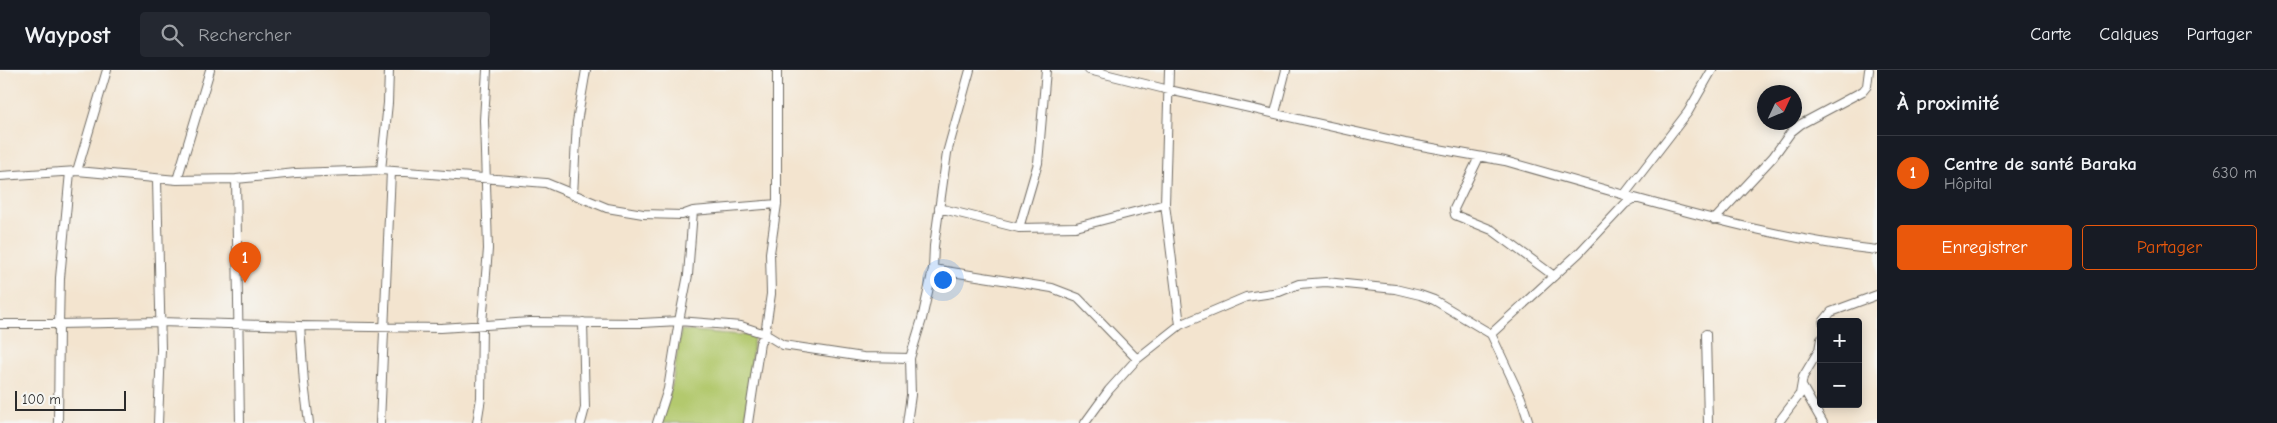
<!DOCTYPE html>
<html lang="fr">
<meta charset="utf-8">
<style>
:root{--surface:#171b24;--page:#242831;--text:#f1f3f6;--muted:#9ea1a6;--line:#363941;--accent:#ea580c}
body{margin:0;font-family:"Comic Neue",sans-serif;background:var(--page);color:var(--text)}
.controls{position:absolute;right:15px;bottom:15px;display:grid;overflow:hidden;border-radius:5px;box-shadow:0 2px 12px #0003}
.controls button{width:45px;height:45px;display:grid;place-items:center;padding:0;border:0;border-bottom:1px solid var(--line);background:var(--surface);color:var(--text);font:25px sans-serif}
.compass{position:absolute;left:1757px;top:15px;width:45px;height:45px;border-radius:50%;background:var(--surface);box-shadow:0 2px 12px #0003;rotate:46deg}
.scale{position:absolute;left:15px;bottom:12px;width:111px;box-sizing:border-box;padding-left:5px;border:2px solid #2b2b2b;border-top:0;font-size:14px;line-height:18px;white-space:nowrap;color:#2b2b2b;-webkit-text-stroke:4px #f6f6f2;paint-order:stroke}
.you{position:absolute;left:942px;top:209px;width:18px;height:18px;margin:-12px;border:4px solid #fff;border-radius:50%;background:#1a73e8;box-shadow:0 0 0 8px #1a73e833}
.badge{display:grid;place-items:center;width:32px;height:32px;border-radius:50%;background:var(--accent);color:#fff;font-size:16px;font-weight:700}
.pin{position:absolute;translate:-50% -41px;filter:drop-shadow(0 1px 2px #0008)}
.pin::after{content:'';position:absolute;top:26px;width:18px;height:15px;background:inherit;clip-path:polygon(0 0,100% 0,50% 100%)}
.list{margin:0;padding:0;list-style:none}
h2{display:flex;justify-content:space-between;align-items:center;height:65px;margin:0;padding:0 20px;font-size:21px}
h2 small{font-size:16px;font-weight:400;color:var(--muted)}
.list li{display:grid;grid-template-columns:32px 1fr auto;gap:15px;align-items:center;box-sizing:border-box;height:75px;padding:0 20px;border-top:1px solid var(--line)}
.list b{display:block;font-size:19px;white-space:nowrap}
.list p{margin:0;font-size:16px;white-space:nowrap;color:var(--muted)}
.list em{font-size:16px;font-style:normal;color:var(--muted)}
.actions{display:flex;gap:10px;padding:15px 20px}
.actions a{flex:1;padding:11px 0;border:1px solid var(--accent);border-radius:5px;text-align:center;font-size:18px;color:var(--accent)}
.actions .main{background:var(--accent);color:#fff}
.icon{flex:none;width:28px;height:28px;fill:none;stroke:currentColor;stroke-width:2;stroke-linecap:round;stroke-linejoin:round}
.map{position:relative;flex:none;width:1877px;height:353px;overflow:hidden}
header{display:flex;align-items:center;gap:30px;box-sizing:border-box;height:70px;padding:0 25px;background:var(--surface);border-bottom:1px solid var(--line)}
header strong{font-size:24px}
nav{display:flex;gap:28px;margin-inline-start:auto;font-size:18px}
.search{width:350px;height:45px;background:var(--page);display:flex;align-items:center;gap:12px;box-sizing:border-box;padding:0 18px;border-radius:5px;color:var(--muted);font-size:19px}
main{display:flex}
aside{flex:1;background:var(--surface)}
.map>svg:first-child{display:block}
.grass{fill:#b3c96e;stroke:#6f7a4c}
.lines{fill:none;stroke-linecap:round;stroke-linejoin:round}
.street-casing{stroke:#716c64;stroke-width:10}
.street{stroke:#fff;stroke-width:8}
</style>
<header>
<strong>Waypost</strong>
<div class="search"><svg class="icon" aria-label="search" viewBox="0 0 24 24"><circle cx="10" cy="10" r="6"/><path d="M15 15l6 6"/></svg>Rechercher</div>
<nav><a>Carte</a><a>Calques</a><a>Partager</a></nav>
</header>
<main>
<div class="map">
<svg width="1877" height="353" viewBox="0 0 1877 353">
<rect width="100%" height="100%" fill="#f6f6f2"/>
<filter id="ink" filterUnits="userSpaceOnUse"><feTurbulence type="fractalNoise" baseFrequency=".02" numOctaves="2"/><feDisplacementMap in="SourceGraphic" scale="10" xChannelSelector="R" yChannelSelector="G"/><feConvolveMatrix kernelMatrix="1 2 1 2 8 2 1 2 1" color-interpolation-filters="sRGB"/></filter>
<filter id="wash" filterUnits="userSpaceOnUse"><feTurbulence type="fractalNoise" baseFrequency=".0096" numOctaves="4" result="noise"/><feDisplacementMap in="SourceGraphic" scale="20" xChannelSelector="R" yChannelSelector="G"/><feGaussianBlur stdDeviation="1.12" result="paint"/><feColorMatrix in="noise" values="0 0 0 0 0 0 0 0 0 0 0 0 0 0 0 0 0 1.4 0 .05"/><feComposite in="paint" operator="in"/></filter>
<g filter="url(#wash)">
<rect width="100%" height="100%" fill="#f3e4cf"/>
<path class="grass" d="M681 260 754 266 745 353H661L672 315Z"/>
</g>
<g filter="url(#ink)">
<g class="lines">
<g class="street-casing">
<path id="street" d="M1089 0 1169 20 1405 73 1505 91 1635 128
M1169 0 1165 134 1180 255
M1275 43 1286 0
M1479 87 1454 139 1455 145 1492 160 1554 206
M381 100 388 33 389 0
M77 101 107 0
M70 102 60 208 59 254 160 252 300 256 441 258 530 252 642 253 679 251 741 256 765 264 783 275 863 287 910 288
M0 106 77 101 177 110 236 109 296 103 381 100 546 113 607 138 643 144 682 145 693 141 777 134
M236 109 240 353
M157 110 161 279 158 353
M177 110 210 0
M573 125 577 52 586 0
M1624 125 1688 42 1712 0
M939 138 1019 158 1076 157 1165 134
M1714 150 1773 87 1791 62 1801 54 1863 21 1867 16 1869 0
M1019 158 1038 93 1046 0
M933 199 1052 218 1078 228 1137 289
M1823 252 1831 242 1877 225
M0 254H59L58 353
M300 256 304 313 309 353
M1491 264 1579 183 1625 134 1635 128C1715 150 1795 171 1877 180
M1706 264 1708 353
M1802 316 1823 353
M380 353 391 101
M477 353 481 328 482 254 488 179 484 50 487 0
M581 353 585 338 583 252
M657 353 668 319 679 251 688 205 693 141
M748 353 760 273 765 264 771 224 770 183 777 134V0
M907 353 911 325 910 288 922 249 933 199 934 176 947 83 970 0
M1085 353 1109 320 1137 289 1180 255 1246 227 1279 222 1299 214 1326 212 1395 219 1420 225 1434 230 1491 264 1521 328 1529 353
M1778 353 1800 324 1803 307 1819 280 1821 269"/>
</g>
<use href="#street" class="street"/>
</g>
</g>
</svg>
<div class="controls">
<button>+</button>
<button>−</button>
</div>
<svg class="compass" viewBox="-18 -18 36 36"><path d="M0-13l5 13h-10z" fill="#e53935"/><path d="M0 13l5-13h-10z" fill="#9ea1a6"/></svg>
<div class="scale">100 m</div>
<div class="you"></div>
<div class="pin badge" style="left:245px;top:213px">1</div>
</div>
<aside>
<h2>À proximité<small></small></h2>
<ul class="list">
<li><span class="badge">1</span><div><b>Centre de santé Baraka</b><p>Hôpital</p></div><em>630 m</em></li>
</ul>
<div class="actions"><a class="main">Enregistrer</a><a>Partager</a></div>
</aside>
</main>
